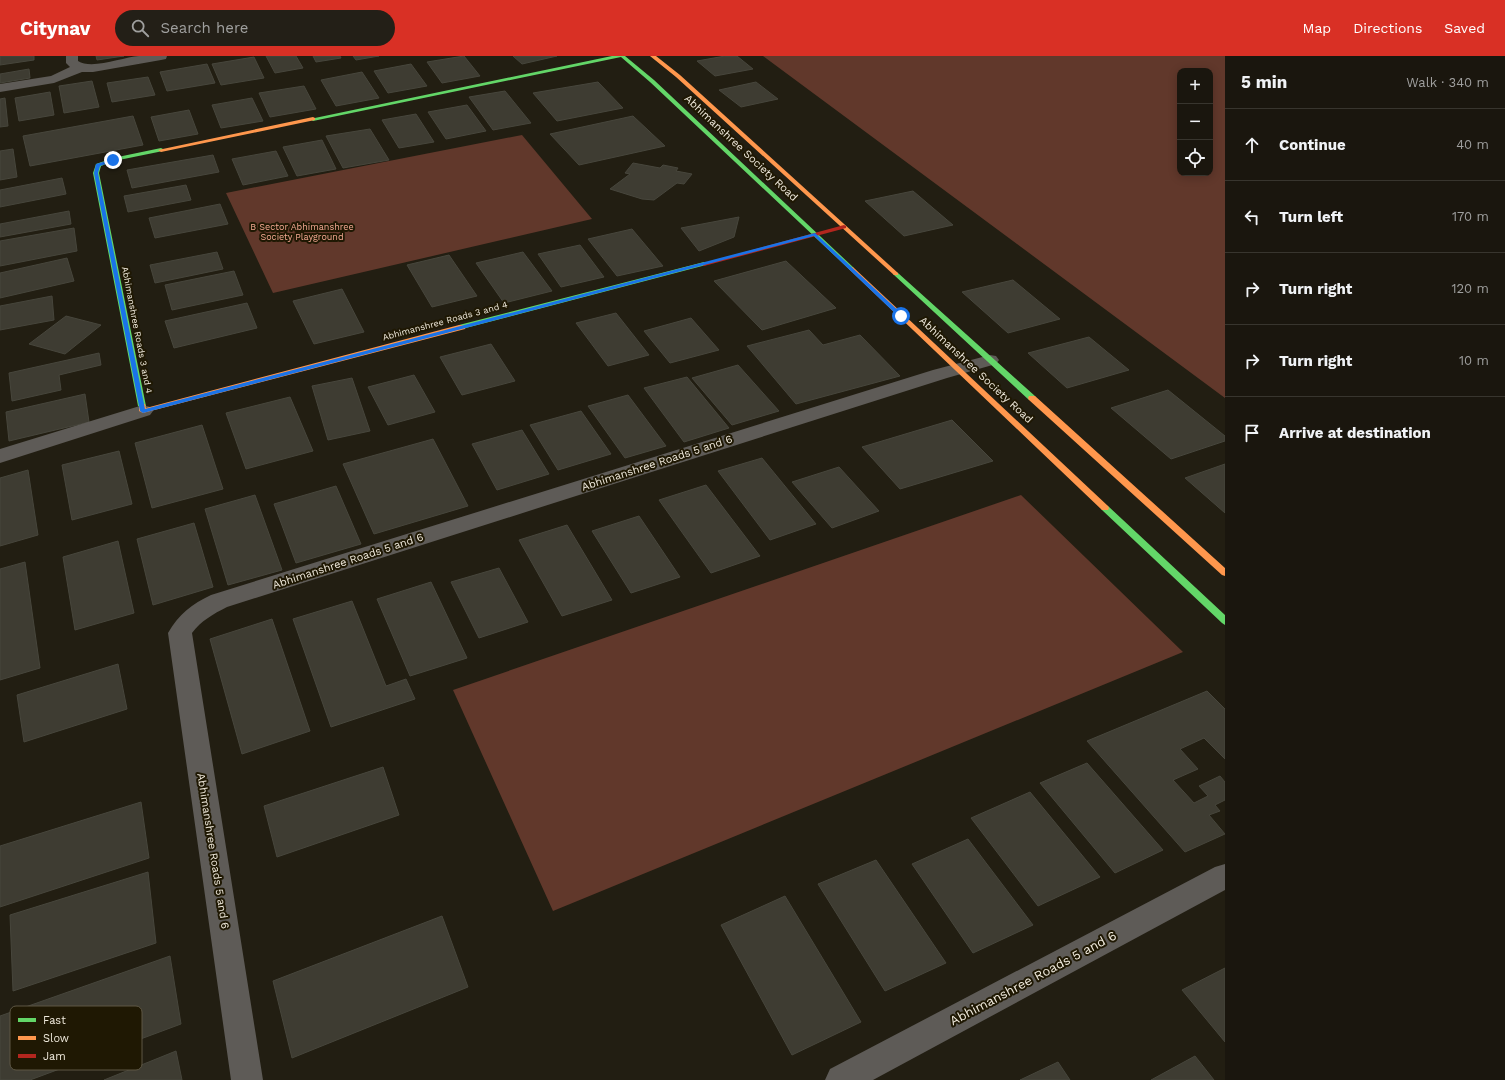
<!DOCTYPE html>
<meta charset="utf-8">
<style>
:root{--surface:#1a160e;--page:#231f17;--text:#f1f3f6;--muted:#9f9f9e;--line:#38352e;--accent:#d93025}
body{margin:0;font-family:"Work Sans",sans-serif;background:var(--page);color:var(--text)}
.controls{position:absolute;right:12px;top:12px;display:grid;overflow:hidden;border-radius:8px;box-shadow:0 2px 10px #0003}
.controls button{width:36px;height:36px;display:grid;place-items:center;padding:0;border:0;border-bottom:1px solid var(--line);background:var(--surface);color:var(--text);font:20px sans-serif}
.stop{position:absolute;width:12px;height:12px;margin:-9px;border:3px solid #1a73e8;border-radius:50%;background:#fff}
.stop.end{background:#1a73e8;border-color:#fff;box-shadow:0 1px 4px #0008}
.list{margin:0;padding:0;list-style:none}
h2{display:flex;justify-content:space-between;align-items:center;height:52px;margin:0;padding:0 16px;font-size:17px}
h2 small{font-size:13px;font-weight:400;color:var(--muted)}
.list li{display:grid;grid-template-columns:26px 1fr auto;gap:12px;align-items:center;box-sizing:border-box;height:72px;padding:0 16px;border-top:1px solid var(--line)}
.list b{display:block;font-size:15px;white-space:nowrap}
.list em{font-size:13px;font-style:normal;color:var(--muted)}
.icon{flex:none;width:22px;height:22px;fill:none;stroke:currentColor;stroke-width:2;stroke-linecap:round;stroke-linejoin:round}
.map{position:relative;flex:none;width:1225px;height:1024px;overflow:hidden}
header{display:flex;align-items:center;gap:24px;box-sizing:border-box;height:56px;padding:0 20px;background:var(--accent);color:#fff}
header strong{font-size:19px}
nav{display:flex;gap:22px;margin-inline-start:auto;font-size:14px}
.search{width:280px;height:36px;background:var(--page);display:flex;align-items:center;gap:10px;box-sizing:border-box;padding:0 14px;border-radius:22px;color:var(--muted);font-size:15px}
main{display:flex}
aside{flex:1;background:var(--surface)}
.map>svg:first-child{display:block}
.green{fill:#61382b;fill-rule:evenodd}
.building{fill:#3e3c32;stroke:#47463c}
.lines{fill:none;stroke-linecap:round;stroke-linejoin:round}
.street{fill:#5e5b57;fill-rule:evenodd}
.fast{fill:#63d668;fill-rule:evenodd}
.slow{fill:#ff974d;fill-rule:evenodd}
.jam{fill:#b3261e;fill-rule:evenodd}
.route{fill:#1a73e8}
.labels{text-anchor:middle;dominant-baseline:central;stroke-width:4;stroke-linejoin:round;paint-order:stroke}
.far-park-label{font-size:9px;fill:#f5aa94;stroke:#1f1803}
.far-street-label{font-size:9px;fill:#f0eadd;stroke:#1f1803}
.street-label{font-size:11px;fill:#f0eadd;stroke:#1f1803}
.near-street-label{font-size:13px;fill:#f0eadd;stroke:#1f1803}
.key{fill:#1f1803;stroke:#5e5744;stroke-width:1}
.key-label{font-size:11px;fill:#f0eadd}
</style>
<header>
<strong>Citynav</strong>
<div class="search"><svg class="icon" aria-label="search" viewBox="0 0 24 24"><circle cx="10" cy="10" r="6"/><path d="M15 15l6 6"/></svg>Search here</div>
<nav><a>Map</a><a>Directions</a><a>Saved</a></nav>
</header>
<main>
<div class="map">
<svg width="1225" height="1024" viewBox="0 0 1225 1024">
<rect width="100%" height="100%" fill="#221e12"/>
<path class="green" d="M763 0H1225V342ZM1180 15H1210V117H1180Z
M522 79 592 163 273 237 226 137Z
M1021 439 1183 596 553 855 453 634Z"/>
<path class="building" d="M0 0H34V4L0 9Z
M96 0H124L97 4Z
M266 0H296L303 12 275 17Z
M313 0H340L341 2 316 6Z
M353 0H379L356 4Z
M464 0 480 20 442 27 427 6Z
M513 0H557L522 8Z
M725 0H737L753 13 715 20 697 5Z
M254 1 264 22 221 29 212 8Z
M207 8 215 27 167 35 160 16Z
M411 8 427 30 388 37 374 15Z
M29 13 30 22 0 27V18Z
M362 16 379 42 336 50 321 24Z
M148 21 155 39 112 46 107 27Z
M92 25 99 51 64 57 59 30Z
M598 26 623 52 557 65 533 37Z
M756 26 778 43 741 51 719 34Z
M304 30 316 53 270 61 259 37Z
M505 35 531 67 493 74 469 41Z
M50 36 54 59 19 65 15 42Z
M5 42 8 70 0 71V43Z
M252 42 263 65 221 72 212 49Z
M467 49 486 75 446 83 428 56Z
M189 54 198 78 159 85 151 61Z
M416 58 434 86 399 92 382 64Z
M133 60 143 89 30 110 23 80Z
M633 60 665 90 579 109 550 78Z
M370 73 389 104 343 112 326 80Z
M322 84 336 113 297 120 283 91Z
M13 93 17 121 0 124V95Z
M276 95 288 120 243 129 232 103Z
M213 99 219 116 132 132 127 114Z
M633 107 660 112 663 109 678 112 676 115 692 118 684 128 677 127 654 144 642 143 610 133 630 118 625 117Z
M62 122 66 138 0 151V134Z
M186 129 191 144 128 156 124 140Z
M913 135 953 169 904 180 865 145Z
M220 148 228 168 155 182 149 162Z
M69 155 71 168 0 181V168Z
M739 161 734 181 699 195 681 172Z
M74 172 77 195 0 210V185Z
M632 173 663 210 617 220 588 183Z
M580 189 604 221 561 231 538 198Z
M217 196 223 213 155 227 150 209Z
M523 196 552 235 504 247 476 207Z
M449 199 477 240 432 251 407 209Z
M67 202 74 225 0 242V217Z
M786 205 836 252 762 274 714 225Z
M234 215 243 239 172 254 165 229Z
M1013 224 1060 263 1008 277 962 236Z
M342 233 364 276 314 288 293 245Z
M52 240 54 264 0 274V250Z
M247 247 257 272 174 292 165 265Z
M616 257 649 299 608 310 576 267Z
M66 260 101 269 65 298 29 288Z
M691 262 719 294 670 307 644 275Z
M809 274 823 289 860 279 900 320 796 348 747 290Z
M1089 281 1129 314 1067 332 1028 297Z
M491 288 515 325 462 339 440 301Z
M99 297 101 309 59 319 61 334 12 345 9 317Z
M738 309 779 355 732 369 692 322Z
M414 319 435 356 388 369 368 331Z
M687 321 729 372 684 386 644 332Z
M352 322 370 375 328 384 312 330Z
M1168 334 1225 380V385L1171 403 1111 352Z
M85 338 89 366 9 385 6 356Z
M628 339 666 390 625 402 588 350Z
M290 341 313 395 246 413 226 357Z
M581 355 611 398 558 414 530 369Z
M952 364 993 405 900 433 862 391Z
M202 369 223 433 152 452 135 387Z
M522 374 549 418 497 434 472 388Z
M433 383 468 450 374 478 343 408Z
M119 395 132 448 72 464 62 409Z
M762 402 816 468 770 484 718 415Z
M1225 408V457L1185 422Z
M839 411 879 455 832 472 792 426Z
M28 414 38 479 0 490V422Z
M706 429 760 500 711 517 659 444Z
M336 430 361 488 296 507 274 448Z
M255 439 282 514 228 529 205 453Z
M639 460 680 521 631 537 592 475Z
M194 467 213 531 153 549 137 483Z
M567 469 612 544 562 560 519 484Z
M118 485 134 557 75 574 63 501Z
M25 506 40 612 0 624V513Z
M499 512 528 566 479 582 451 526Z
M431 526 467 602 410 620 377 543Z
M352 545 386 630 406 623 415 643 331 671 293 563Z
M272 563 310 675 242 698 210 583Z
M118 608 127 653 24 686 17 639Z
M1207 635 1225 653V703L1204 682 1180 693 1198 713 1173 724 1194 747 1208 740 1199 730 1220 720 1225 726V744L1215 749 1220 755 1209 759 1225 778 1185 796 1087 685Z
M1087 707 1163 794 1115 817 1040 727Z
M383 711 399 759 277 801 264 750Z
M1030 736 1100 821 1038 850 971 762Z
M141 746 149 802 0 851V790Z
M968 783 1033 869 973 897 912 808Z
M876 804 946 907 885 935 818 828Z
M148 816 156 887 13 935 10 859Z
M785 840 861 966 792 999 721 869Z
M442 860 468 931 292 1002 273 925Z
M170 900 181 968 30 1024H0V960Z
M1225 912V986L1182 934Z
M176 995 182 1024H104Z
M1195 1000 1214 1024H1151Z
M1058 1006 1070 1024H1020Z"/>
<g class="lines">
<path class="street" d="M66 0H78V5C92 14 123 1 139 0 149 0 158 0 167 0L166 3 161 4 93 16H82L54 27 0 36V28L51 20 70 11 66 7Z
M990 299 996 300 999 304 996 308 947 322 227 551C213 558 201 565 192 577L263 1024H231L168 577C179 558 192 548 211 539L933 314Z
M143 349 150 351 153 355 150 359 0 407V393Z
M1225 808V834L873 1024H825L830 1013 1215 811Z"/>
<path class="fast" d="M612 0H625L654 24 854 212V214H850L650 26 621 1 313 65 310 63Z
M161 92 163 93V95L114 105 101 110 99 117 146 350 142 352 138 350 93 117 96 108 113 102Z
M704 206 707 208 706 209 462 273 458 271 459 269Z
M896 216 898 217 1035 340 1036 342 1035 344H1029L894 219 893 218Z
M1105 449 1108 450 1225 559V569L1222 567 1102 454 1101 452Z"/>
<path class="slow" d="M650 0H656L680 19 898 217V219H894L676 21Z
M313 61 315 62V64L161 96 158 94Z
M852 211 854 212 1108 450 1109 452 1108 454H1102L850 214 849 213Z
M459 269H462L466 271 465 273 143 357 139 355V348H145L146 352Z
M1029 340H1035L1225 512V520L1222 519 1029 344 1028 342Z"/>
<path class="jam" d="M844 169 846 170V172L704 210 701 208Z"/>
</g>
<path class="route" d="M113 103 115 105 100 110 98 117 145 353 815 177 904 260 899 261 814 180 143 357 140 355 94 117 96 108Z"/>
<g class="labels">
<g class="far-park-label">
<text x="302" y="171">B Sector Abhimanshree<tspan x="302" dy="10">Society Playground</tspan></text>
</g>
<g class="far-street-label">
<text transform="translate(445 265) rotate(-15)">Abhimanshree Roads 3 and 4</text>
<text transform="translate(137 274) rotate(79)">Abhimanshree Roads 3 and 4</text>
</g>
<g class="street-label">
<text transform="translate(741 92) rotate(43)">Abhimanshree Society Road</text>
<text transform="translate(976 314) rotate(43)">Abhimanshree Society Road</text>
<text transform="translate(657 407) rotate(-18)">Abhimanshree Roads 5 and 6</text>
<text transform="translate(348 505) rotate(-18)">Abhimanshree Roads 5 and 6</text>
<text transform="translate(213 795) rotate(81)">Abhimanshree Roads 5 and 6</text>
</g>
<g class="near-street-label">
<text transform="translate(1033 922) rotate(-28)">Abhimanshree Roads 5 and 6</text>
</g>
</g>
<rect x="10" y="950" width="132" height="64" rx="6" class="key"/>
<rect x="18" y="962" width="18" height="4" fill="#63d668"/>
<rect x="18" y="980" width="18" height="4" fill="#ff974d"/>
<rect x="18" y="998" width="18" height="4" fill="#b3261e"/>
<g class="key-label">
<text x="43" y="968">Fast</text>
<text x="43" y="986">Slow</text>
<text x="43" y="1004">Jam</text>
</g>
</svg>
<div class="controls">
<button>+</button>
<button>−</button>
<button><svg class="icon" aria-label="locate" viewBox="0 0 24 24"><circle cx="12" cy="12" r="6"/><path d="M12 2v4M12 18v4M2 12h4M18 12h4"/></svg></button>
</div>
<div class="stop" style="left:901px;top:260px"></div>
<div class="stop end" style="left:113px;top:104px"></div>
</div>
<aside>
<h2>5 min<small>Walk · 340 m</small></h2>
<ul class="list">
<li><svg class="icon" aria-label="ahead" viewBox="0 0 24 24"><path d="M12 20V5M6 11l6-6 6 6"/></svg><div><b>Continue</b></div><em>40 m</em></li>
<li><svg class="icon" aria-label="left" viewBox="0 0 24 24"><path d="M17 20v-9H6M10 6l-5 5 5 5"/></svg><div><b>Turn left</b></div><em>170 m</em></li>
<li><svg class="icon" aria-label="right" viewBox="0 0 24 24"><path d="M7 20v-9h11M14 6l5 5-5 5"/></svg><div><b>Turn right</b></div><em>120 m</em></li>
<li><svg class="icon" aria-label="right" viewBox="0 0 24 24"><path d="M7 20v-9h11M14 6l5 5-5 5"/></svg><div><b>Turn right</b></div><em>10 m</em></li>
<li><svg class="icon" aria-label="arrive" viewBox="0 0 24 24"><path d="M6 21V4h12l-3 4 3 4H6"/></svg><div><b>Arrive at destination</b></div></li>
</ul>
</aside>
</main>
